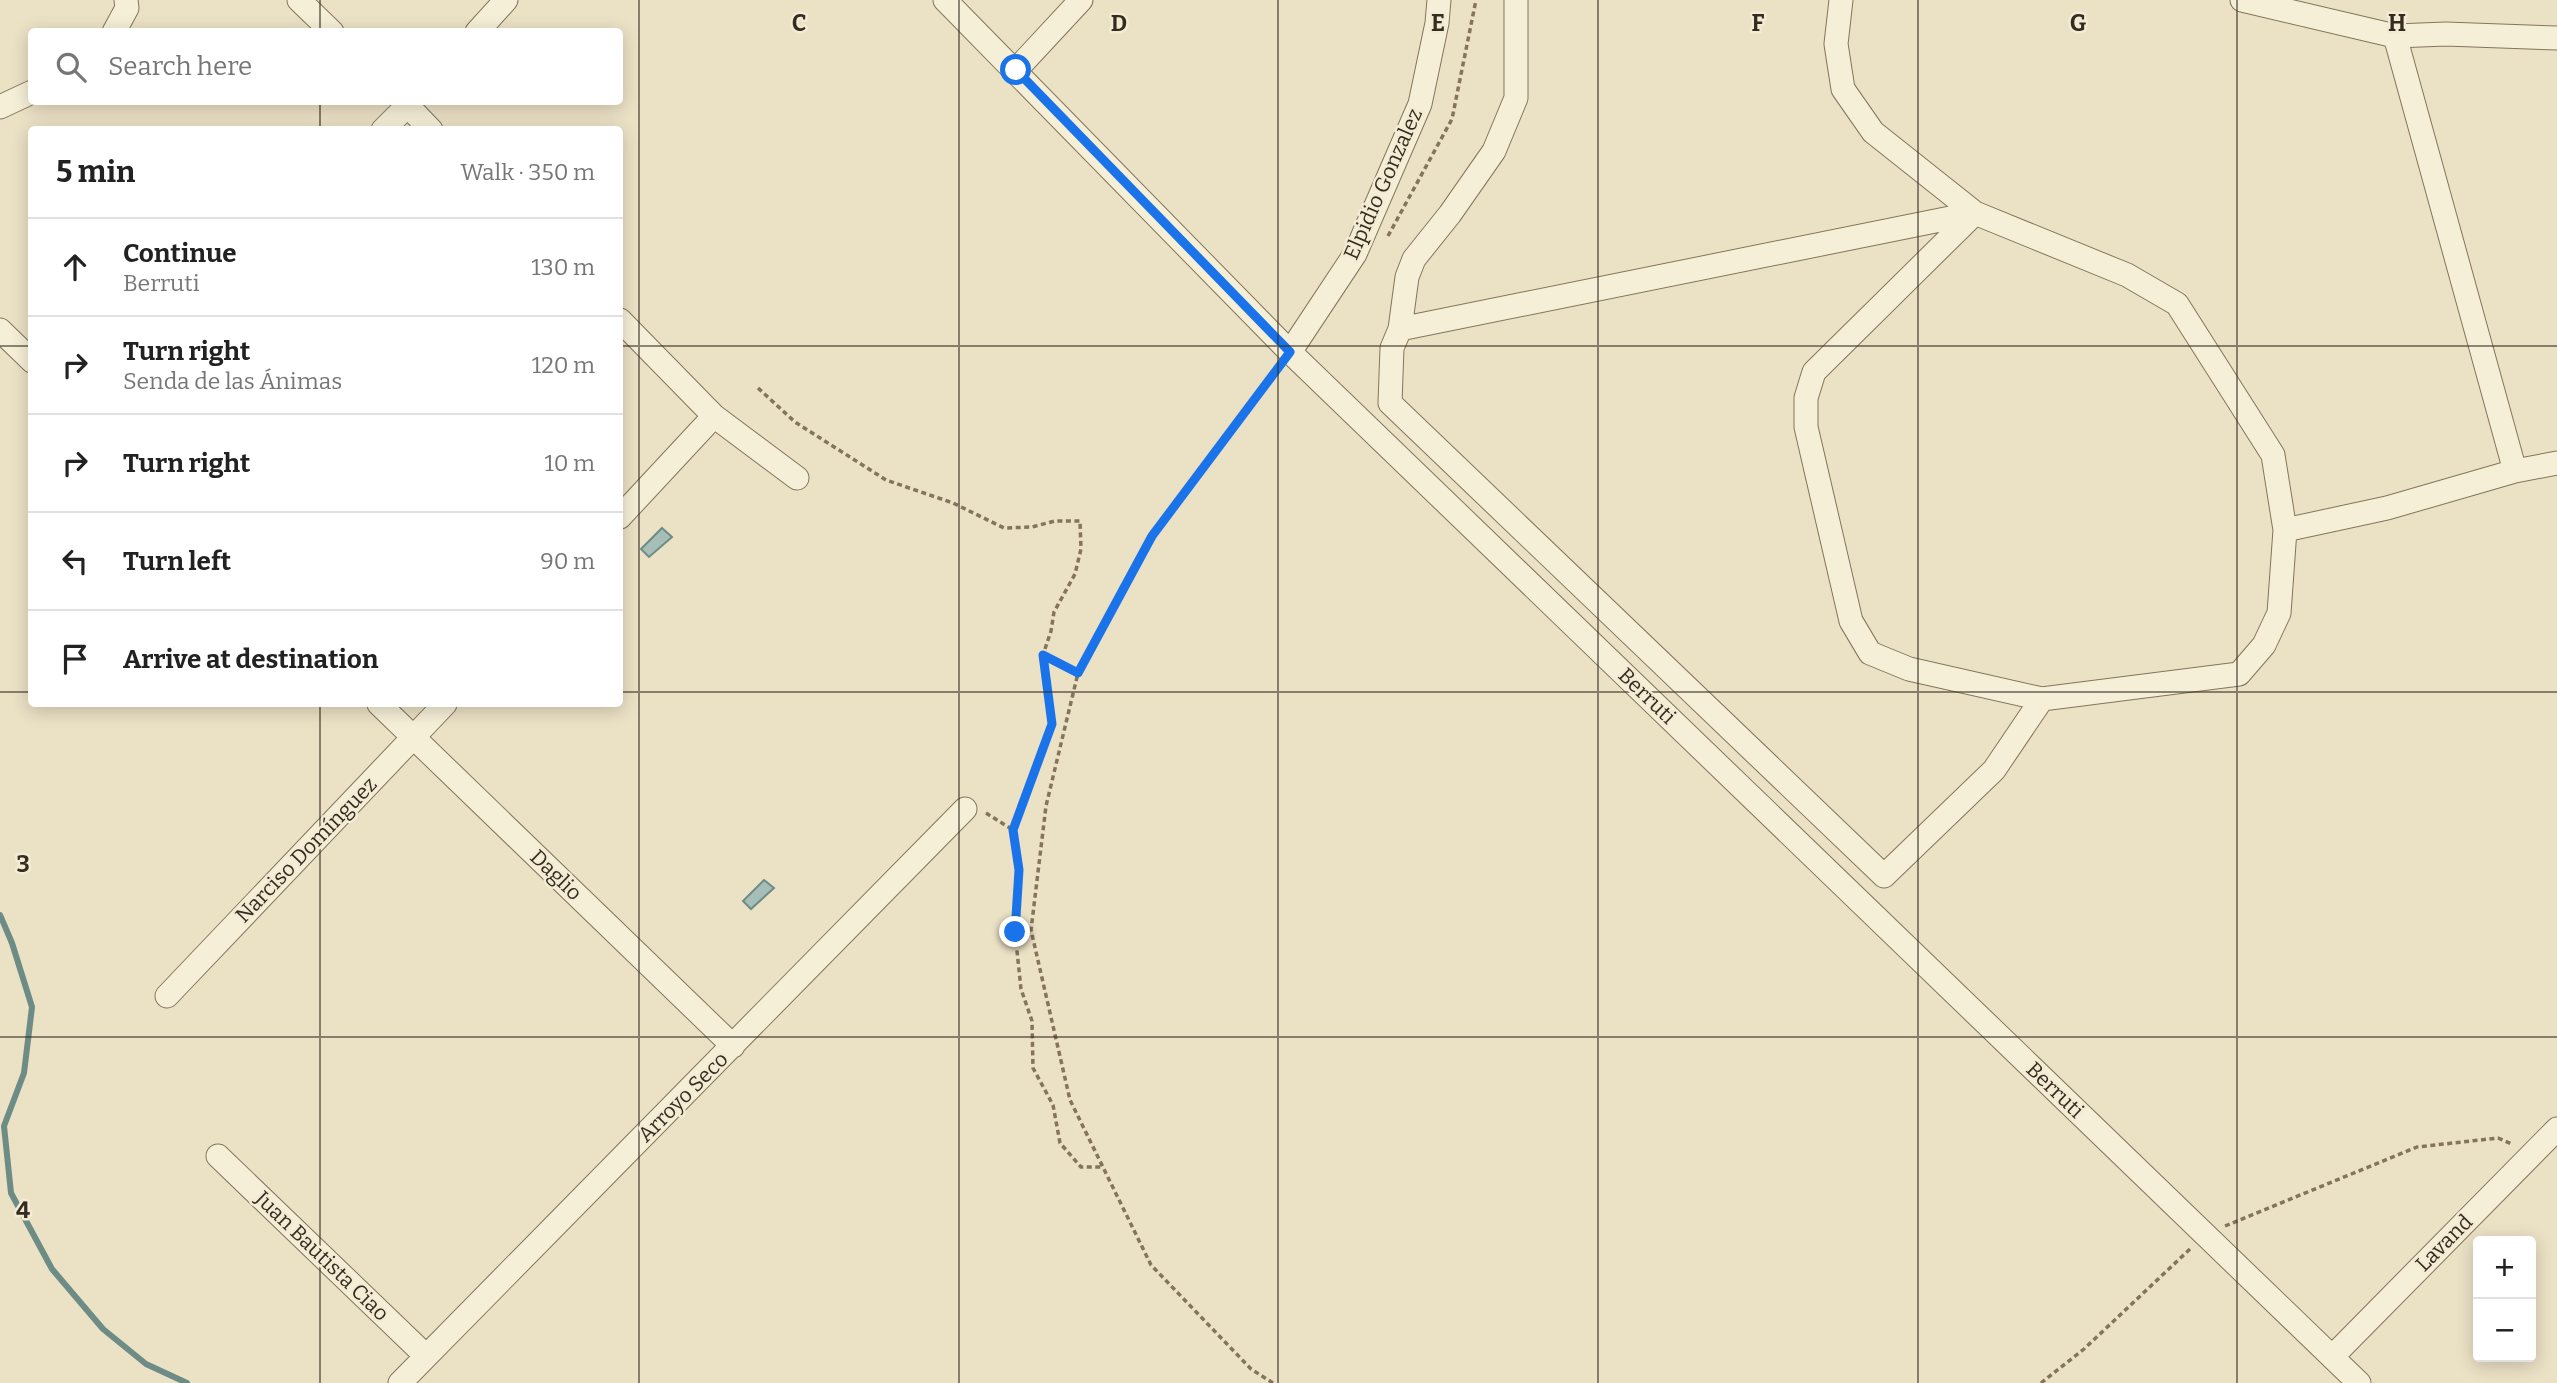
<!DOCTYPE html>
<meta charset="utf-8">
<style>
:root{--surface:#fff;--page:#f2f2f2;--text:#222;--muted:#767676;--line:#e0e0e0}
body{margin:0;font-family:Bitter,serif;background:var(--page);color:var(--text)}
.controls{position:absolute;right:21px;bottom:21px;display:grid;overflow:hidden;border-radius:7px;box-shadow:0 4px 18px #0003}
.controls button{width:63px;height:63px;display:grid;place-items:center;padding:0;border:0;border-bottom:2px solid var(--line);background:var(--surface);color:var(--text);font:35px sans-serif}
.stop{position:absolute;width:21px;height:21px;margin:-16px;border:5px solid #1a73e8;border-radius:50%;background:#fff}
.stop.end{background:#1a73e8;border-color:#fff;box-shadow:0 2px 7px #0008}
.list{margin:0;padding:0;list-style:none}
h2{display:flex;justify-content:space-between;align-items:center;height:91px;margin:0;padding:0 28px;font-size:30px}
h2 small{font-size:23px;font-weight:400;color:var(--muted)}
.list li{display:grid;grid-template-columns:46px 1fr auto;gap:21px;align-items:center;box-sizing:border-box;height:98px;padding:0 28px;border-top:2px solid var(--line)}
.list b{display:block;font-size:26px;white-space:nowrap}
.list p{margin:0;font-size:23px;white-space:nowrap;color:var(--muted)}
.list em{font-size:23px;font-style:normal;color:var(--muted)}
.icon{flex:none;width:38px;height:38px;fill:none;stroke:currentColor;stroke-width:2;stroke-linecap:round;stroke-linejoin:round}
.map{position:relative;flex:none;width:2557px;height:1383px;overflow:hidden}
.search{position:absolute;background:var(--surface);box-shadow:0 4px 18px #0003;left:28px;top:28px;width:595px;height:77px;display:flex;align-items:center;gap:18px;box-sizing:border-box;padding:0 24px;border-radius:7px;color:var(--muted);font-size:26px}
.panel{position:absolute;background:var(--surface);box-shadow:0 4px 18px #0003;left:28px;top:126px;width:595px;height:581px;border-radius:7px}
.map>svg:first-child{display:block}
.water{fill:#a6beb8;stroke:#6e8c86;stroke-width:2}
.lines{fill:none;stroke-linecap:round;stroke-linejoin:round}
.stream{stroke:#6e8c86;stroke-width:6}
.minor-casing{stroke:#84745c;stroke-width:25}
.path{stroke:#84745c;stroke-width:3.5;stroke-dasharray:5 3.5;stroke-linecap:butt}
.minor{stroke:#f6efd7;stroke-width:23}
.route{stroke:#1a73e8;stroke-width:9}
.grid{fill:none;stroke:#352b1f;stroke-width:2;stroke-opacity:0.55}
.labels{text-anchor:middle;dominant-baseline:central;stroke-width:5;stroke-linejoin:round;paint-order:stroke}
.street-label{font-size:21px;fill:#352b1f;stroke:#f3ebd4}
.grid-label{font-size:23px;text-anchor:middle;font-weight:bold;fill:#352b1f;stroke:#f3ebd4;stroke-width:5;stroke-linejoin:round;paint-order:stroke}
</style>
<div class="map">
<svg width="2557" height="1383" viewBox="0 0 2557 1383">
<rect width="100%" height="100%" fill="#ebe1c5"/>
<path class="water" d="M662 528 672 537 649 557 641 549Z
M764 880 774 888 751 909 743 901Z"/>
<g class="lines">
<path class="stream" d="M0 915 12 943 32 1007 24 1073 4 1126 11 1193 52 1269 103 1329 146 1364 187 1383"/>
<g class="minor-casing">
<path id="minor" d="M299 0 332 32
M945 0 1290 352 2359 1383
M1841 0 1836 44 1843 89 1873 132 1975 213 2127 275 2177 304 2273 455 2285 530
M2242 0 2395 36 2515 471
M114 32 127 8 126 0
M477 32 506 0
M2395 36 2446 34 2557 38
M1016 70 1081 0
M404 102 431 130
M0 107 32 92
M383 130 411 102
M620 320 714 416 797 478
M1400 329 1407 277 1414 259 1450 214 1494 151 1516 98V0
M0 330 32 361
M1290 352 1355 254 1420 104 1437 23 1439 0
M620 517 714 416
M2042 699 1994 770 1884 876 1390 403 1392 348 1400 329 1975 213 1814 372 1806 398V427L1851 621 1870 653 1909 669 2042 699 2239 674 2264 645 2279 613 2285 530 2387 508 2515 471 2557 463
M379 704 733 1046
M167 996 445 704
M218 1156 426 1356
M2332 1357 2557 1129
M400 1383 965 809"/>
</g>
<path class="path" d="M1388 236 1452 119 1476 0
M758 388 795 422 886 480 953 503 1004 528 1032 527 1055 521H1080L1081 549 1075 574 1054 612 1051 631 1043 655 1078 673
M986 813 1013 830 1019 870 1015 932 1021 989 1032 1021 1033 1068 1053 1105 1060 1143 1081 1167H1103
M1013 830 1053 724 1043 655
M2225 1226 2417 1147 2498 1138 2512 1144
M1273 1383 1251 1369 1151 1265 1070 1100 1031 930 1046 806 1078 673 1152 536 1278 368
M2041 1383 2084 1349 2190 1249"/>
<use href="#minor" class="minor"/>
</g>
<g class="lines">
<path class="route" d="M1015 932 1019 870 1013 830 1052 724 1043 655 1078 673 1152 536 1290 352 1016 70"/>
</g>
<path class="grid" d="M320 0V32M639 0V1383M959 0V1383M1278 0V1383M1598 0V1383M1918 0V1383M2237 0V1383M320 102V130M0 346H32M620 346H2557M0 692H32M620 692H2557M320 704V1383M0 1037H2557"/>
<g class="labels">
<g class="street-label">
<text transform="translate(1383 184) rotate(-66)">Elpidio Gonzalez</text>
<text transform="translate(1647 696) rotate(44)">Berruti</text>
<text transform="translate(306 850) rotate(-46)">Narciso Domínguez</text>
<text transform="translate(556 875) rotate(44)">Daglio</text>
<text transform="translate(2055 1090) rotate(44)">Berruti</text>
<text transform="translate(683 1097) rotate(-45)">Arroyo Seco</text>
<text transform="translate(2444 1243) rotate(-45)">Lavand</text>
<text transform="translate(322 1256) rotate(44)">Juan Bautista Ciao</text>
</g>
</g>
<g class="grid-label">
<text x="799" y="31">C</text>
<text x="1119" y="31">D</text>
<text x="1438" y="31">E</text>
<text x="1758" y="31">F</text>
<text x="2078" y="31">G</text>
<text x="2397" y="31">H</text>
<text x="23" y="872">3</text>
<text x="23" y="1218">4</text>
</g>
</svg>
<div class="controls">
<button>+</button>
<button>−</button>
</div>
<div class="stop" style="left:1016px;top:70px"></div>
<div class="stop end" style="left:1015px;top:932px"></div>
<div class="search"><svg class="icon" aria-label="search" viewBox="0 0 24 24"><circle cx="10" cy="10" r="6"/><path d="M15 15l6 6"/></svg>Search here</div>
<section class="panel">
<h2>5 min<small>Walk · 350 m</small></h2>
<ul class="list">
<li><svg class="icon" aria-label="ahead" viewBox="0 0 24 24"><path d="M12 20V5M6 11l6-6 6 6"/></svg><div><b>Continue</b><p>Berruti</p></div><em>130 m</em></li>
<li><svg class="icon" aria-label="right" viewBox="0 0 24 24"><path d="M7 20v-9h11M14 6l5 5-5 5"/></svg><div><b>Turn right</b><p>Senda de las Ánimas</p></div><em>120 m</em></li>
<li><svg class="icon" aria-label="right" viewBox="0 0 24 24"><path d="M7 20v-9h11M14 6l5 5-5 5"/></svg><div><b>Turn right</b></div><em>10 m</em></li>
<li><svg class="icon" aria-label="left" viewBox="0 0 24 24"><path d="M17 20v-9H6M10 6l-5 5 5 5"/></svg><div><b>Turn left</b></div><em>90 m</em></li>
<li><svg class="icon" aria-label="arrive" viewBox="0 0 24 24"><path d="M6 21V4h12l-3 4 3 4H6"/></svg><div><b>Arrive at destination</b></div></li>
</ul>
</section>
</div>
